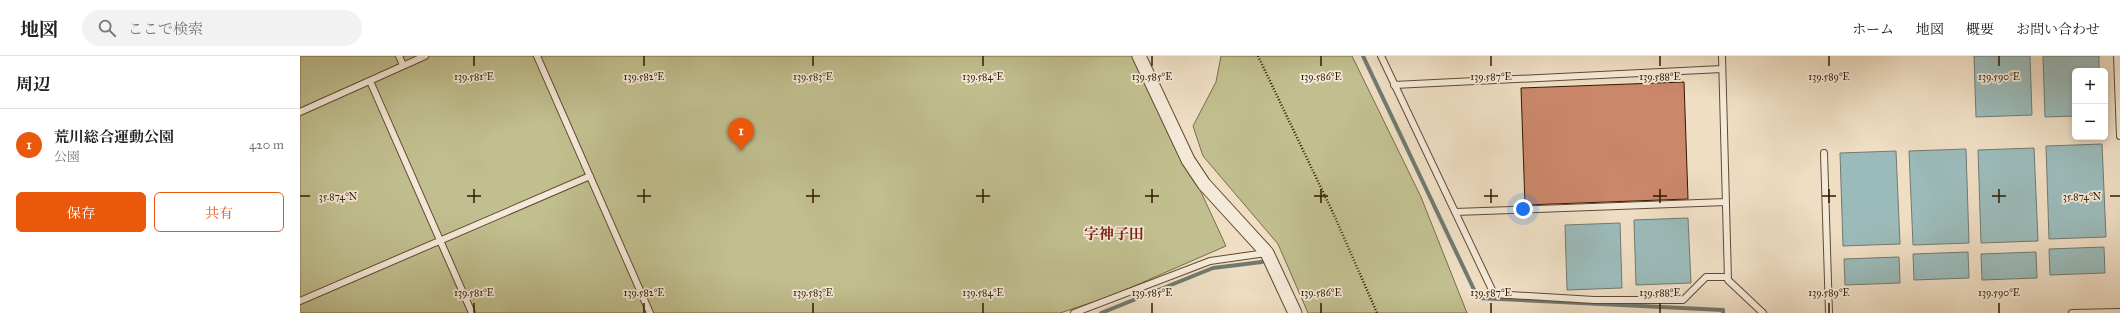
<!DOCTYPE html>
<html lang="ja">
<meta charset="utf-8">
<style>
:root{--surface:#fff;--page:#f2f2f2;--text:#222;--muted:#767676;--line:#e0e0e0;--accent:#ea580c}
body{margin:0;font-family:"IM FELL Great Primer","Noto Serif JP",serif;background:var(--page);color:var(--text)}
.controls{position:absolute;right:12px;top:12px;display:grid;overflow:hidden;border-radius:6px;box-shadow:0 2px 6px #0003}
.controls button{width:36px;height:36px;display:grid;place-items:center;padding:0;border:0;border-bottom:1px solid var(--line);background:var(--surface);color:var(--text);font:20px sans-serif}
.you{position:absolute;left:1223px;top:153px;width:14px;height:14px;margin:-10px;border:3px solid #fff;border-radius:50%;background:#1a73e8;box-shadow:0 0 0 6px #1a73e833}
.badge{display:grid;place-items:center;width:26px;height:26px;border-radius:50%;background:var(--accent);color:#fff;font-size:13px;font-weight:700}
.pin{position:absolute;translate:-50% -33px;filter:drop-shadow(0 1px 2px #0008)}
.pin::after{content:'';position:absolute;top:21px;width:14px;height:12px;background:inherit;clip-path:polygon(0 0,100% 0,50% 100%)}
.list{margin:0;padding:0;list-style:none}
h2{display:flex;justify-content:space-between;align-items:center;height:52px;margin:0;padding:0 16px;font-size:17px}
h2 small{font-size:13px;font-weight:400;color:var(--muted)}
.list li{display:grid;grid-template-columns:26px 1fr auto;gap:12px;align-items:center;box-sizing:border-box;height:72px;padding:0 16px;border-top:1px solid var(--line)}
.list b{display:block;font-size:15px;white-space:nowrap}
.list p{margin:0;font-size:13px;white-space:nowrap;color:var(--muted)}
.list em{font-size:13px;font-style:normal;color:var(--muted)}
.actions{display:flex;gap:8px;padding:12px 16px}
.actions a{flex:1;padding:9px 0;border:1px solid var(--accent);border-radius:6px;text-align:center;font-size:14px;color:var(--accent)}
.actions .main{background:var(--accent);color:#fff}
.icon{flex:none;width:22px;height:22px;fill:none;stroke:currentColor;stroke-width:2;stroke-linecap:round;stroke-linejoin:round}
.map{position:relative;flex:none;width:1820px;height:257px;overflow:hidden}
header{display:flex;align-items:center;gap:24px;box-sizing:border-box;height:56px;padding:0 20px;background:var(--surface);border-bottom:1px solid var(--line)}
header strong{font-size:19px}
nav{display:flex;gap:22px;margin-inline-start:auto;font-size:14px}
.search{width:280px;height:36px;background:var(--page);display:flex;align-items:center;gap:10px;box-sizing:border-box;padding:0 14px;border-radius:22px;color:var(--muted);font-size:15px}
main{display:flex}
aside{flex:1;background:var(--surface)}
.map>svg:first-child{display:block}
.green{fill:#c1bf8f;stroke:#7a6c48}
.water{fill:#9bbbba;stroke:#717a70}
.lines{fill:none;stroke-linecap:round;stroke-linejoin:round}
.stream{stroke:#717a70;stroke-width:4}
.building{fill:#ca876a;stroke:#321901}
.lane-casing{stroke:#614a32;stroke-width:8}
.street-casing{stroke:#614a32;stroke-width:15}
.path{stroke:#321901;stroke-width:2.5;stroke-dasharray:1 2;stroke-linecap:butt}
.lane{stroke:#f5ead9;stroke-width:6}
.street{stroke:#f5ead9;stroke-width:13}
.ticks{fill:none;stroke:#321901;stroke-width:1.5}
.labels{text-anchor:middle;dominant-baseline:central;stroke-width:3.5;stroke-linejoin:round;paint-order:stroke}
.neighbourhood-label{font-size:15px;font-weight:bold;fill:#7a1f14;stroke:#f5ead9}
.ticks-label{font-size:10px;text-anchor:middle;fill:#321901;stroke:#f5ead9;stroke-width:3.5;stroke-linejoin:round;paint-order:stroke}
</style>
<header>
<strong>地図</strong>
<div class="search"><svg class="icon" aria-label="search" viewBox="0 0 24 24"><circle cx="10" cy="10" r="6"/><path d="M15 15l6 6"/></svg>ここで検索</div>
<nav><a>ホーム</a><a>地図</a><a>概要</a><a>お問い合わせ</a></nav>
</header>
<main>
<aside>
<h2>周辺<small></small></h2>
<ul class="list">
<li><span class="badge">1</span><div><b>荒川総合運動公園</b><p>公園</p></div><em>420 m</em></li>
</ul>
<div class="actions"><a class="main">保存</a><a>共有</a></div>
</aside>
<div class="map">
<svg width="1820" height="257" viewBox="0 0 1820 257">
<rect width="100%" height="100%" fill="#efdec4"/>
<filter id="stains"><feTurbulence type="fractalNoise" baseFrequency=".005" numOctaves="4"/><feColorMatrix values="0 0 0 0 .2 0 0 0 0 .09 0 0 0 0 .02 0 0 0 .5 -.17"/></filter>
<radialGradient id="worn" r=".72"><stop offset=".6" stop-color="#630" stop-opacity="0"/><stop offset="1" stop-color="#630" stop-opacity=".3"/></radialGradient>
<path class="green" d="M0 0H838L926 190 809 241 760 257H0Z
M921 0H1052L1121 141 1167 257H1008L978 188 903 100 893 70 916 26Z"/>
<path class="water" d="M1674 0H1730L1732 59 1676 61Z
M1743 0H1799V15H1775V60L1745 61Z
M1802 88 1806 181 1749 183 1746 90Z
M1734 92 1738 185 1681 187 1678 94Z
M1666 93 1669 187 1613 189 1609 95Z
M1596 95 1600 188 1543 190 1540 97Z
M1388 162 1391 227 1336 229 1334 164Z
M1320 167 1322 232 1267 234 1265 169Z
M1804 191 1805 217 1750 219 1749 193Z
M1668 196 1669 222 1614 224 1613 198Z
M1736 196 1737 222 1682 224 1681 198Z
M1599 201 1600 227 1545 229 1544 203Z"/>
<g class="lines">
<path class="stream" d="M1063 0 1178 242 1423 254V257
M801 257 913 212 962 206"/>
</g>
<path class="building" d="M1384 26 1388 143 1225 149 1221 32Z"/>
<g class="lines">
<g class="lane-casing">
<path id="lane" d="M99 0 103 9
M237 0 350 257
M1081 0 1194 238 1294 244H1383L1406 221H1428
M1422 0 1428 224 1463 257
M1817 0 1820 80
M70 25 172 257
M1094 29 1422 13
M0 56 125 0
M1524 97 1529 257
M1155 156 1426 146
M0 245 290 120
M774 257 910 205 966 197
M1772 257 1820 256"/>
</g>
<g class="street-casing">
<path id="street" d="M839 0 888 104 904 128 967 197 995 257"/>
</g>
<path class="path" d="M958 0 1035 161 1077 257"/>
<use href="#lane" class="lane"/>
<use href="#street" class="street"/>
</g>
<path class="ticks" d="M174 0V10M344 0V10M513 0V10M683 0V10M852 0V10M1021 0V10M1191 0V10M1360 0V10M1529 0V10M1699 0V10M174 133V147M344 133V147M513 133V147M683 133V147M852 133V147M1021 133V147M1191 133V147M1360 133V147M1529 133V147M1699 133V147M0 140H10M167 140H181M337 140H351M506 140H520M676 140H690M845 140H859M1014 140H1028M1184 140H1198M1353 140H1367M1522 140H1536M1692 140H1706M1810 140H1820M174 247V257M344 247V257M513 247V257M683 247V257M852 247V257M1021 247V257M1191 247V257M1360 247V257M1529 247V257M1699 247V257"/>
<g class="labels">
<g class="neighbourhood-label">
<text x="814" y="178">字神子田</text>
</g>
</g>
<g class="ticks-label">
<text x="174" y="24">139.581°E</text>
<text x="344" y="24">139.582°E</text>
<text x="513" y="24">139.583°E</text>
<text x="683" y="24">139.584°E</text>
<text x="852" y="24">139.585°E</text>
<text x="1021" y="24">139.586°E</text>
<text x="1191" y="24">139.587°E</text>
<text x="1360" y="24">139.588°E</text>
<text x="1529" y="24">139.589°E</text>
<text x="1699" y="24">139.590°E</text>
<text x="38" y="144">35.874°N</text>
<text x="1782" y="144">35.874°N</text>
<text x="174" y="240">139.581°E</text>
<text x="344" y="240">139.582°E</text>
<text x="513" y="240">139.583°E</text>
<text x="683" y="240">139.584°E</text>
<text x="852" y="240">139.585°E</text>
<text x="1021" y="240">139.586°E</text>
<text x="1191" y="240">139.587°E</text>
<text x="1360" y="240">139.588°E</text>
<text x="1529" y="240">139.589°E</text>
<text x="1699" y="240">139.590°E</text>
</g>
<rect width="100%" height="100%" filter="url(#stains)"/>
<rect width="100%" height="100%" fill="url(#worn)"/>
</svg>
<div class="controls">
<button>+</button>
<button>−</button>
</div>
<div class="you"></div>
<div class="pin badge" style="left:441px;top:95px">1</div>
</div>
</main>
